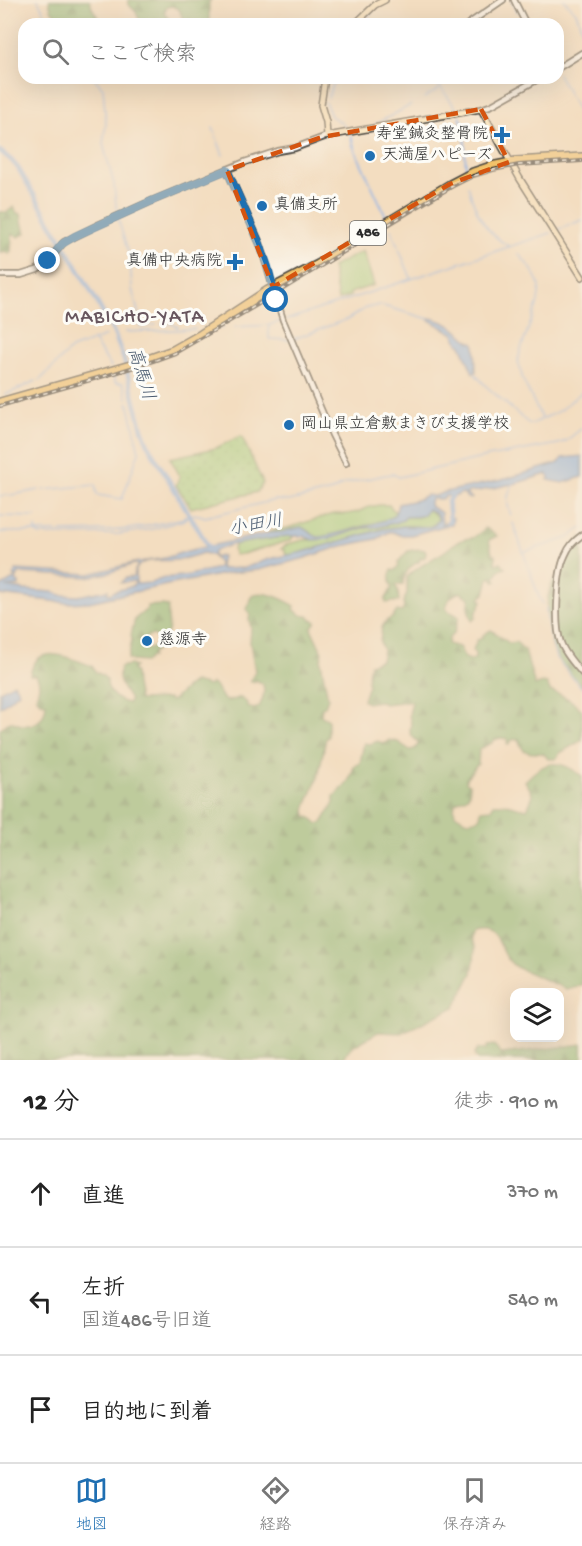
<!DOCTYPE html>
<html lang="ja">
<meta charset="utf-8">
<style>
:root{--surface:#fff;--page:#f6f6f6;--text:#222;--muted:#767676;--line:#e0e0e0;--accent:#1f6fb2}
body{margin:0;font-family:"Gochi Hand","Klee One",sans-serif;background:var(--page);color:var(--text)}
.controls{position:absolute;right:18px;bottom:18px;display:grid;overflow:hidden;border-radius:12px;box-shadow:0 6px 24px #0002}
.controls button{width:54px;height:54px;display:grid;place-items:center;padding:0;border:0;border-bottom:2px solid var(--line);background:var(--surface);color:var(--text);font:30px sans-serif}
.stop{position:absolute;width:18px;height:18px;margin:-14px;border:4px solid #1f6fb2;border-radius:50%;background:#fff}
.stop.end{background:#1f6fb2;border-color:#fff;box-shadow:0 2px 6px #0008}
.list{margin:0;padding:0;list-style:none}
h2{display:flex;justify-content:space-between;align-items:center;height:78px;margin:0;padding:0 24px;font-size:26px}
h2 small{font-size:20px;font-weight:400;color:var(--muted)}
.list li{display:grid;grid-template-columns:39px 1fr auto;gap:18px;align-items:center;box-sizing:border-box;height:108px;padding:0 24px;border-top:2px solid var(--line)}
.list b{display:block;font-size:22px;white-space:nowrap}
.list p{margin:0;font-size:20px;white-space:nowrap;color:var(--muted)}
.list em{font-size:20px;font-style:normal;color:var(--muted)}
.icon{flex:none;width:33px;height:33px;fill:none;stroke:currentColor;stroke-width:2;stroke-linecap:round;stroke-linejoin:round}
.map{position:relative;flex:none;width:582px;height:1060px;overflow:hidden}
.search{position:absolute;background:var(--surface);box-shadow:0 6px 24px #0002;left:18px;right:18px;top:18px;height:66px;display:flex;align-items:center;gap:15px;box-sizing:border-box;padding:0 21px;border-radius:18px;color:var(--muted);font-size:22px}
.sheet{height:402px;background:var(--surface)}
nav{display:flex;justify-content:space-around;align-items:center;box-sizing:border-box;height:84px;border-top:2px solid var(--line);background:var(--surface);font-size:16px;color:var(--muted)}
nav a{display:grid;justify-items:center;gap:3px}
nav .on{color:var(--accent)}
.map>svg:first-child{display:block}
.green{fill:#9ed384;stroke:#647f58;stroke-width:1.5}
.forest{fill:url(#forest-firs);stroke:#54704e;stroke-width:1.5}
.park{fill:url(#park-dots);stroke:#647f58;stroke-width:1.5}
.water{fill:#7eaee9;stroke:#546c8a;stroke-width:1.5;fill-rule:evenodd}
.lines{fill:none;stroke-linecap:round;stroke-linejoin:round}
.stream{stroke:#7eaee9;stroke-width:1.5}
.river{stroke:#7eaee9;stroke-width:4.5}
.tertiary-casing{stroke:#494641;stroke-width:8}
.secondary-casing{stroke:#494641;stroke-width:8}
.trunk-casing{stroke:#494641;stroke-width:10}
.tertiary{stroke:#fff;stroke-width:4.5}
.secondary{stroke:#fae7c3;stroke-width:5}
.trunk{stroke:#f2c26a;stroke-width:7}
.rail-casing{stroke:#2b2b2b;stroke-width:4}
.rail{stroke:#fdfcf7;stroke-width:1.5;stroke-dasharray:4.5;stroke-linecap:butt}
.route{stroke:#1f6fb2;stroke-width:8}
.marked{fill:none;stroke:#d5540f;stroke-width:4.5;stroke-dasharray:12 8;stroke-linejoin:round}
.poi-dot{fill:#1f6fb2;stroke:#fdfcf7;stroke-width:2}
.labels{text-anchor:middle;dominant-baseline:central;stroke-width:6;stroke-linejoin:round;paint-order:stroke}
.shield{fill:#fdfcf7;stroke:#6a6a68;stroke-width:1.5}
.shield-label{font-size:15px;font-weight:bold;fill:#2b2b2b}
.poi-label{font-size:16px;fill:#2b2b2b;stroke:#fdfcf7;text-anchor:start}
.water-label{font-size:18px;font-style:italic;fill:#48596e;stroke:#fdfcf7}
.quarter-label{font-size:20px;letter-spacing:1.5px;fill:#68565e;stroke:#fdfcf7}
</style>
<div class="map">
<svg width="582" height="1060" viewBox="0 0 582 1060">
<defs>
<pattern id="forest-firs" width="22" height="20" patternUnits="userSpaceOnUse" patternTransform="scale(1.5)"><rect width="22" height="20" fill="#7eb572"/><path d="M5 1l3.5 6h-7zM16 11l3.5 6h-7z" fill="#67935e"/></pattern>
<pattern id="park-dots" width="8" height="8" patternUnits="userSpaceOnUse" patternTransform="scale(1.5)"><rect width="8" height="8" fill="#9ed384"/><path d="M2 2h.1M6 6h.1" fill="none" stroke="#88b572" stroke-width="1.8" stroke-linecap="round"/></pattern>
</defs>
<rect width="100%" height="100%" fill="#fdfcf7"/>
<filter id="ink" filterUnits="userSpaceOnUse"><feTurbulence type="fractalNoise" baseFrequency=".0167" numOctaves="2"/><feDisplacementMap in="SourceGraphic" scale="12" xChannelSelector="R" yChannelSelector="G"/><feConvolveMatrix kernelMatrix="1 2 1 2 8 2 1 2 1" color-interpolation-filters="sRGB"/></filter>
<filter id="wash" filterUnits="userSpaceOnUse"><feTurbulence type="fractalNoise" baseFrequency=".008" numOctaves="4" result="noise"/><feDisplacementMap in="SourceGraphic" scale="24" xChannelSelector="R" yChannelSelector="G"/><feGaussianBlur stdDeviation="1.35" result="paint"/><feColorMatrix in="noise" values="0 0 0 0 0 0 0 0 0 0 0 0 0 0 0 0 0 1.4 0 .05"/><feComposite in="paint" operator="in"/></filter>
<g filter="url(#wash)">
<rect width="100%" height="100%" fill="#f3ddc0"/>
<path class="green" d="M363 251 374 285 350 293V296L338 300 332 267Z
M379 505H389L396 513C395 514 394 516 393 517 388 520 323 538 318 537 313 536 306 529 301 527L282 532H276L265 535 272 530 287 528 333 514H347L358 512 366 508Z
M428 509 438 517 437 523 429 527 404 526 383 529 288 556 285 553V550L281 549 288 544 304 540 329 539 363 528 378 527 398 522 406 517C415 516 423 520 428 509Z
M294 535 291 540 243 554 234 555 233 549 235 544Z"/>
<path class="forest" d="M49 0H90L92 8 100 21 97 24H64L51 10Z
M128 0H212L209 1V24H185L179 9 172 6 167 7 164 12 171 23 169 24H141L136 12 129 5Z
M14 207 17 213 21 214 23 226 25 229 26 233 19 237 12 234 11 252 9 254 5 251 0 253V212H7Z
M486 528 497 536 489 540 492 554 496 556 495 563 497 564 501 562 505 568 499 570 495 578 497 581 495 582 492 577 489 578 485 594 480 598 482 601 475 615 476 617 472 621 468 609 470 598 460 592C450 596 448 599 446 609 450 613 455 613 459 617L454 633 449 638 448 644 459 647 465 658 470 660 475 659V654L473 650 477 640 481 639 484 634 491 630 509 643 516 642 525 651 535 686 542 683 547 684 550 691C563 695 573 700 582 710V740L560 753 556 759H548L544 754C538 752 526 755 522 748 520 745 520 742 518 739L512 740 508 745 507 743 508 739 500 738 494 740 492 743 479 749 478 764 466 778V782L470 785C469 802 466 795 455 803L454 809 455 814C464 820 470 824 480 817L481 810 491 809 494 804C510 802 512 807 527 809 534 796 534 794 525 781 544 760 559 758 582 776V985L566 989 516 967C496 954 504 923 472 931L471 939 475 948 474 961 472 973 455 1007 401 1033 378 1032 352 1047 342 1060H0V729C3 726 7 722 12 722 15 722 18 724 21 725 38 727 45 718 46 703L40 702 36 696C39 689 41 682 36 675H30C31 670 33 665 36 661 47 646 78 661 92 666L96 672 102 675 107 680C106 691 117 702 129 703L130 700C123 689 116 680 120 667L130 665 135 667 132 669 135 673 136 685 139 700 168 699 171 701C180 695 185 687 194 682L209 686 211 683 216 687 224 700 228 701 241 697 247 703V707L254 709 259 707C263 699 265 693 263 684L256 680 254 682H250L255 671 250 643 251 628 249 619 250 614 246 609 249 605C249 581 285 600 295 606L294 609C299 614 301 616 308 616L311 620 312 619 316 622 311 628 322 652 321 662 328 698 325 706 322 708 321 715 323 717 328 719V737L326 738 318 777 305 809 306 816 313 819 317 824 322 823 334 803V796C344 788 351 780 354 766L360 763 364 743 370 744 378 741 384 744 389 740 398 742 410 750 415 749 419 743 412 736 410 732 411 722 409 715 412 701 384 704 379 701 367 703 363 700 368 685 367 682 370 664 381 660 383 650 380 642 382 627 386 621 393 617 397 611 402 612 404 607 403 603 407 593V577C417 567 427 562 439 555 451 548 458 537 473 538Z
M582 537V686C573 678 563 668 557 657 547 640 539 582 563 573 564 558 571 546 582 537Z
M419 549 425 550 426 553 425 557 420 559 419 562C410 565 403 575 403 585L400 584 395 585 398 590 399 601 386 603 385 600 392 588C390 583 388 575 392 570L394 571 398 567 399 561 408 551Z
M163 605 168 607C166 621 175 633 159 641L154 635 147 636 143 644 145 648 149 649 164 643 161 647 152 653V657H150L146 662 132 661 128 659 132 640 131 635 135 619 147 609V606Z
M582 1044V1060H478L476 1059 474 1054 478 1049 486 1050 487 1046 494 1045 502 1054Z"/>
<path class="park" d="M240 436 242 437 263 483 257 492 191 508 176 485 180 476 170 458 216 448Z"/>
<path class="water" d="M430 318C447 321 458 330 470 342H473L475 346 476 372 473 373 461 345 458 343 454 334 429 320Z
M582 456V477L563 483 548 480 549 477 547 474 517 483 479 491 468 492 466 494 472 498 471 499 467 498 465 495 462 493 454 497 446 496 441 499H431C427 509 436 508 441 513L442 524 453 518 452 524 411 535H400L393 532H389L377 539 342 546 302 559 258 570 230 573 167 585 89 602 67 603 0 595V587L14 579 16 576H13L16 570 90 574 133 563 165 558 187 551 269 533 282 532 301 527C306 529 313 536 318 537 323 538 387 521 392 517 396 514 397 509 398 504L417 500 426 495 435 496 445 492 502 480 559 463 562 458ZM428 509 435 513 439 519 434 525 429 527 404 526 383 529 303 552 269 559 244 568 220 569 221 567 220 566 222 556 215 557 213 555 214 551 230 545 288 536H303L313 540 329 539 363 528 378 527 398 522 403 520 406 517C415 516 423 519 428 509ZM203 553 211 555 219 563 218 568 189 575 164 578 150 583 138 584 136 583C137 578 134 575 136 570 142 556 164 562 176 560 185 559 194 556 203 553ZM134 564 138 565 135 570 134 577 125 578 121 583 134 581 135 584C128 590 117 588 110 594L107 593 108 590 78 596 61 595 53 592 25 590 6 587 19 586V583L16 581 19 573 87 577 108 573Z
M14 683 19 692 0 707V691Z"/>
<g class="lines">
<path class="stream" d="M38 0 50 24
M511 0 518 12
M564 0 576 12 582 30
M364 24 371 12
M558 74 582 119
M94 78 103 88 106 123 103 144 114 184 116 205 118 214
M434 78 458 111
M516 78 520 85
M438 86 452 78
M328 98 333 84 338 78
M424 98 439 89
M325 102 331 116 343 124 346 131
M460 116 464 128 466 171
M374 125 411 105
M213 128 223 155
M351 135 354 148 386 216
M468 186C476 213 484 232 510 247
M118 219 130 258 132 289 138 312 140 327 156 325
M391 230 398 246
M555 231 582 220
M399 249 411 278
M519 254 532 270 540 286 538 302 520 352 518 361 523 380 542 419
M286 320 551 233
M161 324H172L178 327
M269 325V339L291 340 348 319 366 308 380 305 429 319
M235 327 269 325 282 321
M215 328H223
M125 332 195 329
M113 334 115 333
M94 341 111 367
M112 372 115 382 117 383H123L127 398
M475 374 487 387 528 423 532 424 559 411 582 392
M40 380 71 349 106 336
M5 395 36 381
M128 402 136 436
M43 490 95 485 97 495 122 499 139 452 136 439
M0 496 11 495 39 490
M511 515C505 502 508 494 513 482
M0 516 36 517
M513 523 539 597 543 604
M36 528V533L40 535 118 534 152 529 184 520C190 512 197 514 205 517L275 500 289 501 332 491 344 484 385 475 393 474 399 477 482 458 558 444 566 441 582 428
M0 532C40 531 80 533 120 530 142 528 163 523 184 518V516L190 515
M525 552 568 538 582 528
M546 608 548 627 556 658 582 688"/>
<path class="river" d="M0 151 11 160 18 168 79 270 114 333 124 360 142 429 149 447 204 539 205 543 210 548
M448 522 450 521 448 501 453 494"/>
</g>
</g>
<g filter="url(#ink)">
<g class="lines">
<g class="tertiary-casing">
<path id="tertiary" d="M514 0 526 24
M468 24 503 0
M558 68 582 53
M481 109 492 105 540 78
M227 170 260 244 283 320 332 435 346 463
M0 275H21L37 270 45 265 64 242 96 226 154 200 245 162 278 151 295 148 327 136
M582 535C574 541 569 546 565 556 557 572 554 626 561 643 565 654 574 664 582 673"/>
</g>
<g class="secondary-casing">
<path id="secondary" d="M355 24 375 5 385 0
M325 78 321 105 326 122 327 136 481 109 520 179 582 277"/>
</g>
<g class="trunk-casing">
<path id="trunk" d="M0 402 134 364 173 350 201 334 268 290 318 264 450 184 473 172 491 166 516 161 582 157"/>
</g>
<use href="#tertiary" class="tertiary"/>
<use href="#secondary" class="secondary"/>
<use href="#trunk" class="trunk"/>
<g class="rail-casing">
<path id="rail" d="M0 406 115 373 153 361 175 353 257 305 425 202 453 186 473 176 493 170 519 165 582 161"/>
</g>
<use href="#rail" class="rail"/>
</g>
</g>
<g class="lines" filter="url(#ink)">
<path class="route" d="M48 261 62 244 75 236 154 200 227 170 260 244 268 267 276 300"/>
</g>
<path d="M0 0H582V1060H0ZM481 109 509 162 450 184 273 287 227 170 322 137Z" fill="#f3ddc0" fill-opacity=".55" fill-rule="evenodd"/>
<path class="marked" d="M481 109 509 162 450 184 273 287 227 170 322 137Z"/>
<g class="poi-dot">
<path d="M499 126h6v6h6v6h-6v6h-6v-6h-6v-6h6z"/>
<circle cx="370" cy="156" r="6"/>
<circle cx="262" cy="206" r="6"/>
<path d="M232 253h6v6h6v6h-6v6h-6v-6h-6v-6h6z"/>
<circle cx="289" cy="425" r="6"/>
<circle cx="147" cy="641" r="6"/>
</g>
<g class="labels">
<rect class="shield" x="350" y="221" width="36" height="24" rx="4.5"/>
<g class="shield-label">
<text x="368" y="233">486</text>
</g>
<g class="poi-label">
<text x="488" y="135" text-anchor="end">寿堂鍼灸整骨院</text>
<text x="382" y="156">天満屋ハピーズ</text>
<text x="274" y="206">真備支所</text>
<text x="222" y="262" text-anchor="end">真備中央病院</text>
<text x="301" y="425">岡山県立倉敷まきび支援学校</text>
<text x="159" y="641">慈源寺</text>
</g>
<g class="water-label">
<text transform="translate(140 374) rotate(73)">高馬川</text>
<text transform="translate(256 526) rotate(-10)">小田川</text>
</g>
<g class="quarter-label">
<text x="135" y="318">MABICHO-YATA</text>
</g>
</g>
</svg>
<div class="controls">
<button><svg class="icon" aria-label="layers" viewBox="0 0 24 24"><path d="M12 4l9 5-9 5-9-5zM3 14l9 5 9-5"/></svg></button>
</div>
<div class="stop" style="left:276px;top:300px"></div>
<div class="stop end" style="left:48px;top:261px"></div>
<div class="search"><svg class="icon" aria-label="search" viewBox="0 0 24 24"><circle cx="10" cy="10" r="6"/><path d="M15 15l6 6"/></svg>ここで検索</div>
</div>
<section class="sheet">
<h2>12 分<small>徒歩 · 910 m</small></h2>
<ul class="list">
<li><svg class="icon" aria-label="ahead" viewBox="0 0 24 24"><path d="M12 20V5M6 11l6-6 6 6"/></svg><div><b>直進</b></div><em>370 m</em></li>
<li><svg class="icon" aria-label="left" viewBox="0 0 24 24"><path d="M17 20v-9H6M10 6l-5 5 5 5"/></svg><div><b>左折</b><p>国道486号旧道</p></div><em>540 m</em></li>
<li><svg class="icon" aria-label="arrive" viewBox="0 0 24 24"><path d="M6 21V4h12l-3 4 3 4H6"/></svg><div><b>目的地に到着</b></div></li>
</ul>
</section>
<nav>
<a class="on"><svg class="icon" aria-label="map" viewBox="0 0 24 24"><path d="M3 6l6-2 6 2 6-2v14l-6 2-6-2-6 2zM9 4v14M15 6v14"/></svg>地図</a>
<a><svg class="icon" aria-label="directions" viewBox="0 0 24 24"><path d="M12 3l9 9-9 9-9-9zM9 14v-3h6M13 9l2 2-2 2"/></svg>経路</a>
<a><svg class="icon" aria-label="saved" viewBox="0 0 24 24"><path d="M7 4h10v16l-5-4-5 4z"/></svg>保存済み</a>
</nav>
